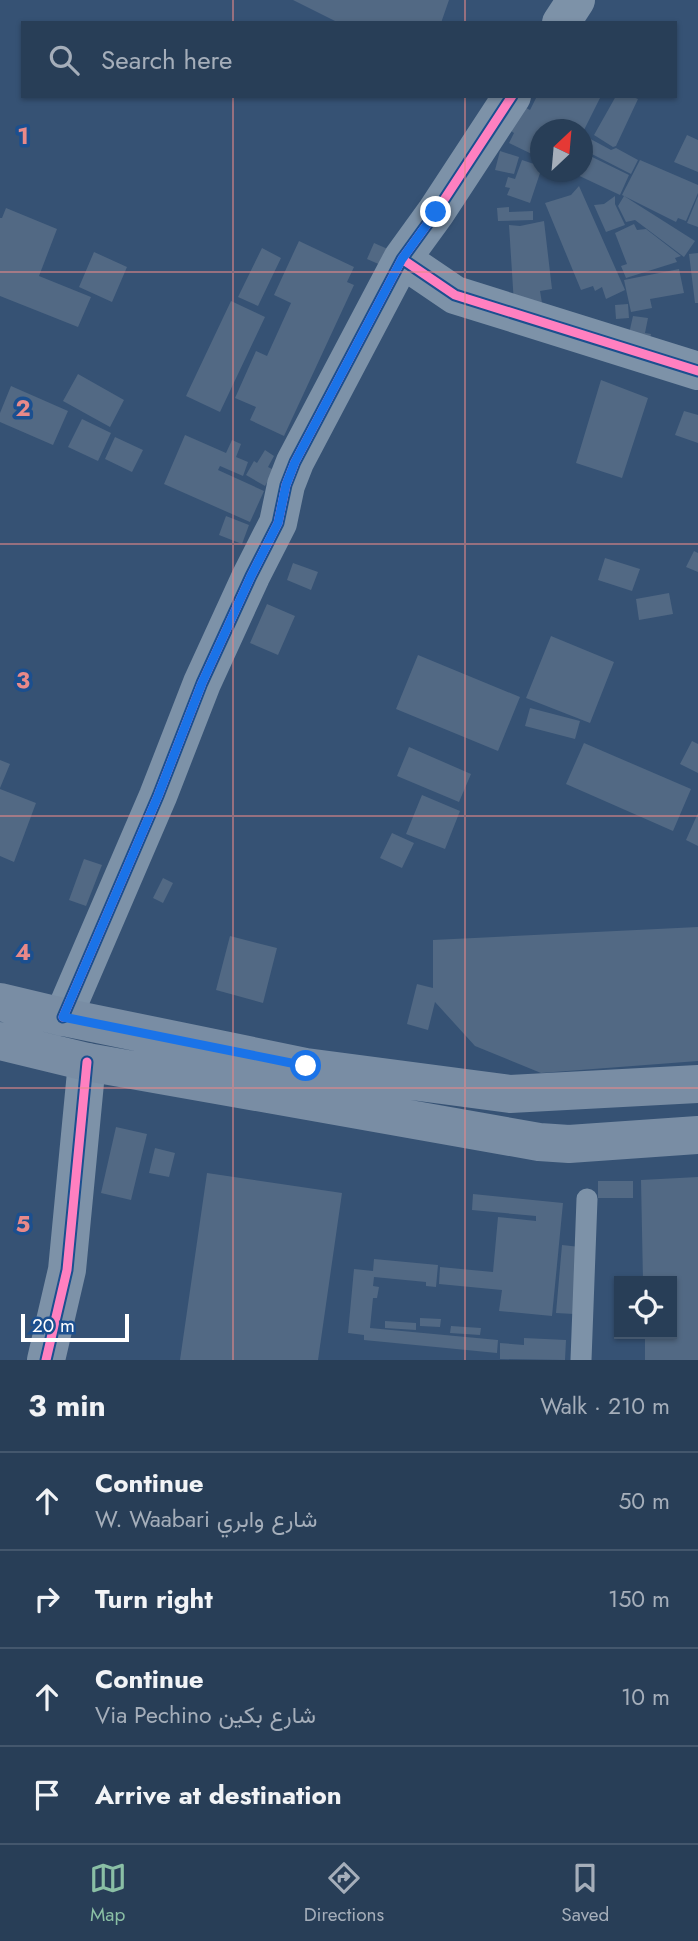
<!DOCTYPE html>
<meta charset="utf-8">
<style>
:root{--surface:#283e57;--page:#30455d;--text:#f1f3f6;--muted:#a5aeba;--line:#44576d;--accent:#8abfa5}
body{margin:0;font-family:Jost,Vazirmatn,sans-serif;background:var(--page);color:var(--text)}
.controls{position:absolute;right:21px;bottom:21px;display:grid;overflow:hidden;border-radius:0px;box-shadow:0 2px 5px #0004}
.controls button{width:63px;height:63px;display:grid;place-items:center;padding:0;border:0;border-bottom:2px solid var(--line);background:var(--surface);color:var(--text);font:35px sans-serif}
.compass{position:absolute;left:530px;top:119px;width:63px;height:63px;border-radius:50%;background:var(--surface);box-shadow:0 2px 5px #0004;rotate:26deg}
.scale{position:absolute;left:21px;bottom:18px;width:108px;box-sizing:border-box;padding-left:7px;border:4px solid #fff;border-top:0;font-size:19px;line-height:24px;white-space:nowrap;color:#fff;-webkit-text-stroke:5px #1b4f8f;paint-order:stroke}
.stop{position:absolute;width:21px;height:21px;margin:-16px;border:5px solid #1a73e8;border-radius:50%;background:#fff}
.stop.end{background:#1a73e8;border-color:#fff;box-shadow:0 2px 7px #0008}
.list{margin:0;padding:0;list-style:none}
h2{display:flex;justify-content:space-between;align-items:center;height:91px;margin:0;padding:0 28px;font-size:30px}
h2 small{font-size:23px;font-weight:400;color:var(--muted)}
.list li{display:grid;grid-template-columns:46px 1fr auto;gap:21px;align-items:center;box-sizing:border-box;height:98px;padding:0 28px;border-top:2px solid var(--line)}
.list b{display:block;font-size:26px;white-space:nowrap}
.list p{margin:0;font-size:23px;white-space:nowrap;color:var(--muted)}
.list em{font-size:23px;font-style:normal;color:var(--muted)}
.icon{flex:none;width:38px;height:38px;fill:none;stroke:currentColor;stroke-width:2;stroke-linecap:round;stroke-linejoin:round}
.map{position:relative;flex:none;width:698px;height:1360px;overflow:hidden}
.search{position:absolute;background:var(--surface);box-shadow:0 2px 5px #0004;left:21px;right:21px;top:21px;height:77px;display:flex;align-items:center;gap:18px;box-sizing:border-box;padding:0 24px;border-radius:0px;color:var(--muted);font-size:26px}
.sheet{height:483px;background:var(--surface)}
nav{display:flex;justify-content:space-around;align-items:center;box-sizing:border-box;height:98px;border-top:2px solid var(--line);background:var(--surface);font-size:19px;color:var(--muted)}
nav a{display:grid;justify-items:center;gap:4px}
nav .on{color:var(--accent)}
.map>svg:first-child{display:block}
.building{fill:#526984}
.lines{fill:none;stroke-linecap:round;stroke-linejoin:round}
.service{stroke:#7d92a8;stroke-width:21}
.minor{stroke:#7d92a8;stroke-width:38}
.secondary{stroke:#798da4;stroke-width:38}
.cycleway-casing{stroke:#1b4f8f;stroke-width:13}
.cycleway{stroke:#ff80c0;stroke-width:9}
.route{stroke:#1a73e8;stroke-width:9}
.grid{fill:none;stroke:#e88989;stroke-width:2;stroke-opacity:0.55}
.grid-label{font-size:23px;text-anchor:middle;font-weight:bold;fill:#e88989;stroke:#1b4f8f;stroke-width:7;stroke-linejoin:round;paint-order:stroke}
</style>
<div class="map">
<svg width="698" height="1360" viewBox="0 0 698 1360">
<rect width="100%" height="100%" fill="#365274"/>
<path class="building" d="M293 0H449L441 23H339Z
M537 96H601L582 134V130H540V158L509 143 514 133 508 129 520 105 530 110Z
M616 96H631L638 99 616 146 613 147 594 135Z
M687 135 698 140V172L674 162Z
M585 136 611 150 616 148 638 160 631 174 582 149Z
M500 151 519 157 514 174 495 170Z
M582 152 629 175 620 195 571 172H582Z
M522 160 540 166V173L530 203 507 195 510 188 505 187 508 177 515 179Z
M640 160 698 185V193L686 221 678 218 676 222 622 195Z
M579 186 625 290 606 299 602 287 595 291 593 286 581 290 545 203 571 195Z
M615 196V204L625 225 606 232 594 205 604 204Z
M624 196 695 241 684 257 635 220 626 222 618 206Z
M698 196V227L687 223Z
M509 207V212L533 211V220L498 221 497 208Z
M6 208 57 229 39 276 91 297 78 327 0 296V218H2Z
M544 221 552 289 540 291 542 303 514 304 509 225 520 226Z
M634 224 637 230 646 229 681 256 675 258 677 262 626 278 621 266 627 264 615 233Z
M299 241 354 267 347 282 354 285 284 436 250 420 256 407 235 398 256 351 267 356 291 303 274 295Z
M374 243 390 250 383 266 367 259Z
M262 248 281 258 258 306 238 297Z
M94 252 127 267 112 302 79 287Z
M698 253V303H695L689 254Z
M679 269 684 293 650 299 652 308 631 312 624 280Z
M231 301 265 317 220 412 186 396Z
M628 304 629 318 616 319 615 305Z
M633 316 648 318 645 333 651 334 649 342 628 338Z
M78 374 124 400 110 427 63 401Z
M601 380 648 398 622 478 576 463Z
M11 386 68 411 53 445 0 422V413Z
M684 411 698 415V443L675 435Z
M82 419 111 433 98 461 68 447Z
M185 435 226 453 232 440 241 444 236 457 248 462 243 476 220 466 218 470 264 491 250 522 164 484Z
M115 437 143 450 132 472 105 459Z
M265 450 274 456 268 467 274 470 265 486 246 475 254 461 257 463Z
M226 516 249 525 242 544 219 535Z
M694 551 698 553V572L686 567Z
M605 558 640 569 632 591 598 580Z
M293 563 318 572 311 590 287 580Z
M669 593 673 614 639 620 636 599Z
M267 604 295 616 278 655 250 643Z
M551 636 614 662 590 723 526 698Z
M418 655 520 697 498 751 396 709Z
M530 708 580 721 575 739 525 726Z
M692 741 698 744V773L680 764Z
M584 743 691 789 673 831 566 784Z
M409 747 471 774 459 802 397 776Z
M0 760 10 764 0 788Z
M0 789 36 803 14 862 0 856Z
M422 795 460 811 445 849 406 834Z
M698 813V846L686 840Z
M392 833 414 843 402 868 380 858Z
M84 859 102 865 86 906 69 900Z
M163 878 173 883 163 903 153 898Z
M698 927V1061L541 1073 475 1046 435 1002 428 1030 407 1024 417 984 433 988V940Z
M230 936 277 948 263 1003 216 990Z
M116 1127 147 1134 131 1200 101 1193Z
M155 1148 175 1153 169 1177 149 1173Z
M207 1173 342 1193 318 1360H180Z
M698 1177V1360H645V1334H672V1281H643L641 1180Z
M598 1181H633V1198H598Z
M473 1194 563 1203 552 1316 499 1311 502 1290 439 1284 440 1267 493 1272 498 1217 536 1221V1216L472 1210Z
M562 1245 580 1247 574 1314 556 1313Z
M374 1259 438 1265 436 1287 426 1286V1282L374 1277 373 1286 379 1287 377 1298H373L370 1328 498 1340 497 1353 364 1340V1335L348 1333 354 1269 373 1271Z
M420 1318 441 1319 440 1327 420 1326Z
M385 1321 416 1323V1330L385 1328Z
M451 1326 481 1328 480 1335 450 1333Z
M524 1338 566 1340 565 1360 500 1359V1343L524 1345Z"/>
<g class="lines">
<path class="service" d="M581 1360 587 1199"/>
<path class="minor" d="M561 23 576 0
M512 96 436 212 402 259 455 295 698 371
M63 1017 158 796 202 683 251 576 278 523 286 485 295 462 402 259
M46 1360 67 1270 87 1062"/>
<path class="secondary" d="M0 1002 63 1017 306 1067 510 1094 698 1084
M0 1041 87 1062 539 1142 569 1144 698 1135"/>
<g class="cycleway-casing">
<path id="cycleway" d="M512 96 436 212 402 259 455 295 698 371
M63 1017 158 796 202 683 251 576 278 523 286 485 295 462 402 259
M46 1360 67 1270 87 1062"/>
</g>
<use href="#cycleway" class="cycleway"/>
</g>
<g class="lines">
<path class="route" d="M306 1066 63 1017 158 796 202 683 251 576 278 523 286 485 295 462 402 259 436 212"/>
</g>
<path class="grid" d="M233 0V23M465 0V23M233 96V1360M465 96V1360M0 272H698M0 544H698M0 816H698M0 1088H698"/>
<g class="grid-label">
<text x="23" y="144">1</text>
<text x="23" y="416">2</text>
<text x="23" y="688">3</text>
<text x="23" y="960">4</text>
<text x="23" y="1232">5</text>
</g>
</svg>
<div class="controls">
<button><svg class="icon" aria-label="locate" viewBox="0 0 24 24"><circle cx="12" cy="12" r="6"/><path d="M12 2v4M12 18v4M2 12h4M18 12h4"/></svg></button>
</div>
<svg class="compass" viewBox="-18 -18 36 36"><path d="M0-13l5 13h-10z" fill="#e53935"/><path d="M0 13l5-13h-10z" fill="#a5aeba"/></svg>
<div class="scale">20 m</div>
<div class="stop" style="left:306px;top:1066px"></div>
<div class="stop end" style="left:436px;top:212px"></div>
<div class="search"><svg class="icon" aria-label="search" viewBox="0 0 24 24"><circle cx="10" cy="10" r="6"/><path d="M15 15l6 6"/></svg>Search here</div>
</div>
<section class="sheet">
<h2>3 min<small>Walk · 210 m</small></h2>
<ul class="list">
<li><svg class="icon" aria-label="ahead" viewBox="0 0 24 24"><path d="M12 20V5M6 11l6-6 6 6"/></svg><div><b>Continue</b><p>W. Waabari شارع وابري</p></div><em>50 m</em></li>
<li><svg class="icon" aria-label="right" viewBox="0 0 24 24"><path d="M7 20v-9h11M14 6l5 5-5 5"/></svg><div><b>Turn right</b></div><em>150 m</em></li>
<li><svg class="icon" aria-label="ahead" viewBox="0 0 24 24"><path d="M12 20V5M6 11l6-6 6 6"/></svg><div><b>Continue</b><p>Via Pechino شارع بكين</p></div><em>10 m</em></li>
<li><svg class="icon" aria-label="arrive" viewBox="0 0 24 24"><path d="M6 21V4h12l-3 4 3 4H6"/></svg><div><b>Arrive at destination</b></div></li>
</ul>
</section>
<nav>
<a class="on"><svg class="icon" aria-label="map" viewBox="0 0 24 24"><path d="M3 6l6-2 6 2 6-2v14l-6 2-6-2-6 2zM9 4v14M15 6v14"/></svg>Map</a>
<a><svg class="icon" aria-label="directions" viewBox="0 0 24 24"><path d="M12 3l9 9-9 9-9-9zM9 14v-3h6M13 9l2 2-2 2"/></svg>Directions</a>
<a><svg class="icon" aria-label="saved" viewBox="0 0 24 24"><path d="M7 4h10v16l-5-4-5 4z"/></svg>Saved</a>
</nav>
